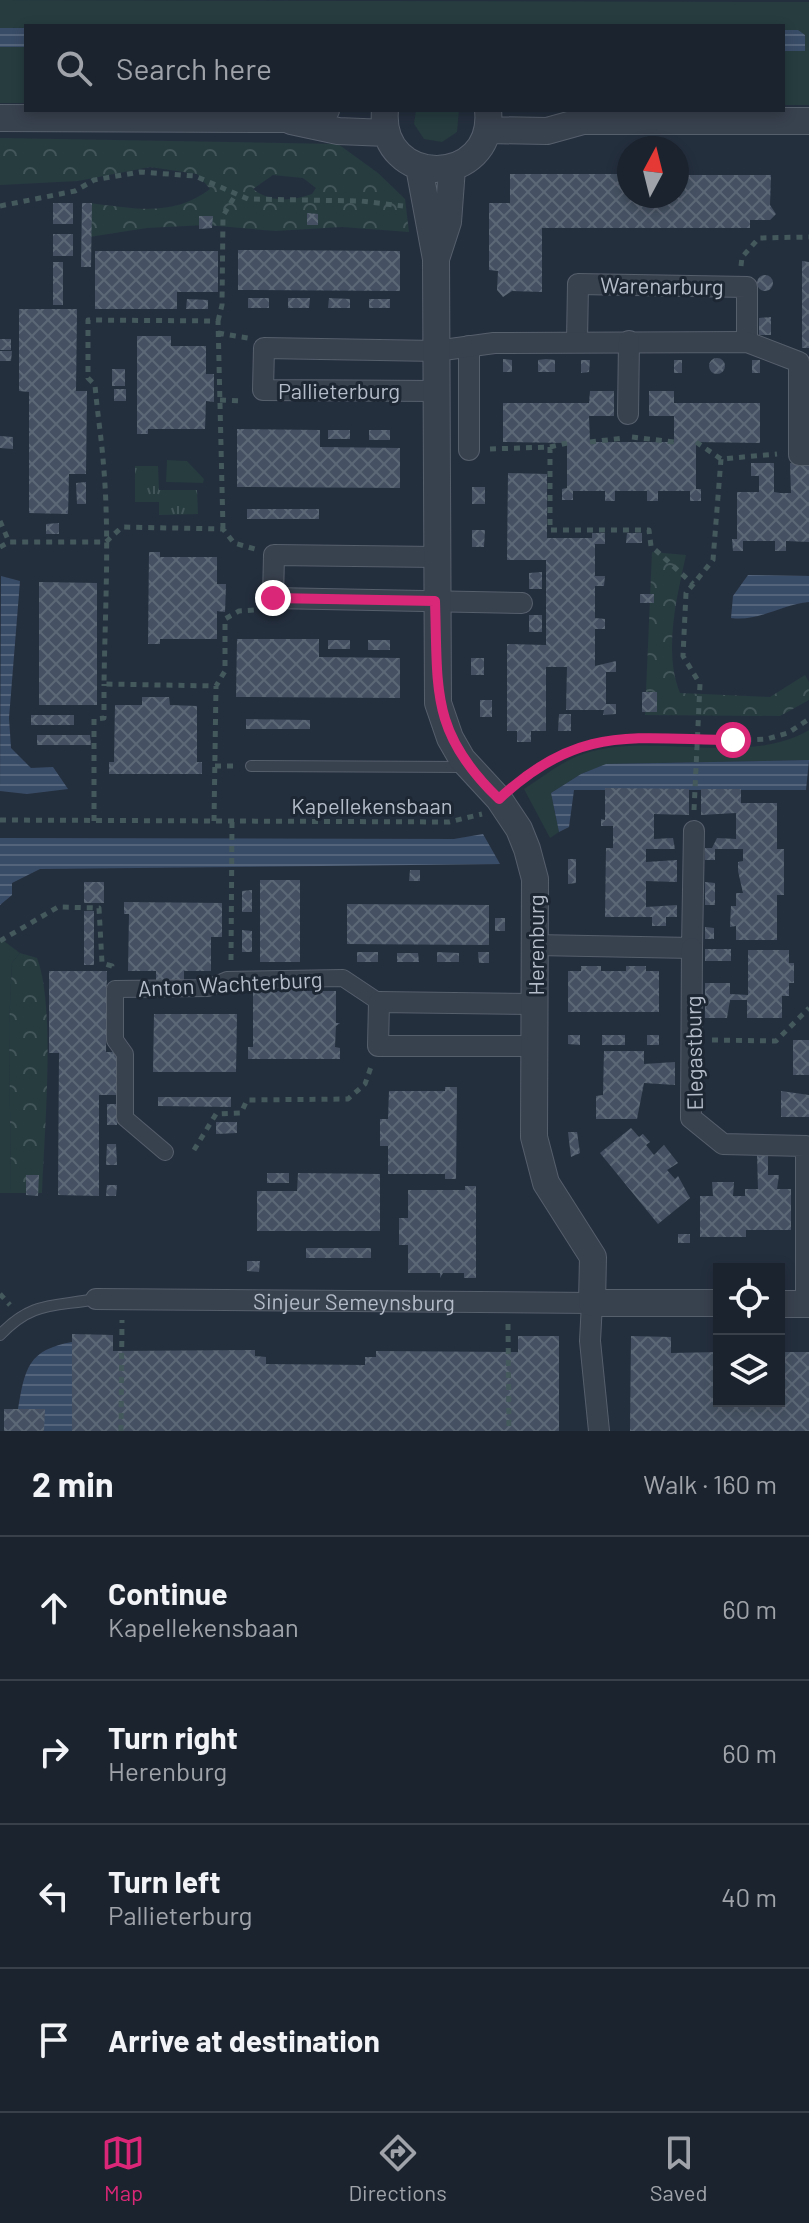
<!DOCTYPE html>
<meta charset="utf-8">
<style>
:root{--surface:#1b232e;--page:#242b36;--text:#f1f3f6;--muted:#a0a4aa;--line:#39404a;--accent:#db2777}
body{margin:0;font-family:Barlow,sans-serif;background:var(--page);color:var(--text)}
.controls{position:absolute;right:24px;bottom:24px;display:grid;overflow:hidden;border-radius:0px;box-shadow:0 4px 12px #0003}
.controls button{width:72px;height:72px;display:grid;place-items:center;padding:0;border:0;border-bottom:2px solid var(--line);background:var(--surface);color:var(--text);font:40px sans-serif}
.compass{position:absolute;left:617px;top:136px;width:72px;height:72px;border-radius:50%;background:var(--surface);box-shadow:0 4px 12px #0003;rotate:7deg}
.stop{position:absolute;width:24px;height:24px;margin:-18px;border:6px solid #db2777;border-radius:50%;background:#fff}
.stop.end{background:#db2777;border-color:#fff;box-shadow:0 2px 8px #0008}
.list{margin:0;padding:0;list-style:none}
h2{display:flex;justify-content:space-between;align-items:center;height:104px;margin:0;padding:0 32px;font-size:34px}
h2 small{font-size:26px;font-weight:400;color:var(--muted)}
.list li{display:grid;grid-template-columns:52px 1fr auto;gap:24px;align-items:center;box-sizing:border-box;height:144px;padding:0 32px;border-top:2px solid var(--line)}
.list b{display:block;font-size:30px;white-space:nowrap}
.list p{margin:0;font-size:26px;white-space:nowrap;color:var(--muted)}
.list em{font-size:26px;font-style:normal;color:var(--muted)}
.icon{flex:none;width:44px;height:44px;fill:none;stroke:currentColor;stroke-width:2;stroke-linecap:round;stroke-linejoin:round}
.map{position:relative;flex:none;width:809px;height:1431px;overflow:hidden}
.search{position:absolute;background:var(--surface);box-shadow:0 4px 12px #0003;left:24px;right:24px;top:24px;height:88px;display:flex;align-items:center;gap:20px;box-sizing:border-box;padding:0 28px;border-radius:0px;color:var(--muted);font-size:30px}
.sheet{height:680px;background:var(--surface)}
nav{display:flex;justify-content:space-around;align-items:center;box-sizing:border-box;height:112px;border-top:2px solid var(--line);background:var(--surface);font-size:22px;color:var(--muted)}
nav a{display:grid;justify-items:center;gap:4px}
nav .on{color:var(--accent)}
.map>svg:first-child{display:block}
.grass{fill:#263c3f}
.forest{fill:url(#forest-crowns);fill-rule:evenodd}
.park{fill:url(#park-tufts)}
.water{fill:url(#water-rules)}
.building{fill:url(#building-cross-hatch)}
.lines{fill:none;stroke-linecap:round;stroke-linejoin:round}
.service-casing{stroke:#565f6c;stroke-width:12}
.pedestrian-casing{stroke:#565f6c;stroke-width:18}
.minor-casing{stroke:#565f6c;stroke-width:22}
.tertiary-casing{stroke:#565f6c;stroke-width:28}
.path{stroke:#44595c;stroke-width:5;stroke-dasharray:6 6;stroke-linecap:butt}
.service{stroke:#38414e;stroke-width:10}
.pedestrian{stroke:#38414e;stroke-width:16}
.minor{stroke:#38414e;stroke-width:20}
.tertiary{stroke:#38414e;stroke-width:26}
.route{stroke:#db2777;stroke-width:10}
.labels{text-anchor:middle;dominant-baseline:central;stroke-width:6;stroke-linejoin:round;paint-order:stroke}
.street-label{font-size:22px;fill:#b4bcc9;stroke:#1d2633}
</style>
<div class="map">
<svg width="809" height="1431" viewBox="0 0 809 1431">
<defs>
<pattern id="forest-crowns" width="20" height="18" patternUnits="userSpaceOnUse" patternTransform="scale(2)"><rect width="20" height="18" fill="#263c3f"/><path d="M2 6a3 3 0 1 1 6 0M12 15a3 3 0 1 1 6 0" fill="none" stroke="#435659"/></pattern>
<pattern id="park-tufts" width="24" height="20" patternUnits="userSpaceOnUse" patternTransform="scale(2)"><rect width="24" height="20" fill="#263c3f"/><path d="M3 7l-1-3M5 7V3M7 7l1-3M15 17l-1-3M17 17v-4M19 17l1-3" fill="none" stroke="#435659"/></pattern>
<pattern id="water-rules" width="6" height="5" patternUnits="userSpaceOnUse" patternTransform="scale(2)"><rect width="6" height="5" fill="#394c67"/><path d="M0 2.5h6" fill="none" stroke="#53647b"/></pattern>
<pattern id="building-cross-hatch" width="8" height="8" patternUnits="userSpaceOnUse" patternTransform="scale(2)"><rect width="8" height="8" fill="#455162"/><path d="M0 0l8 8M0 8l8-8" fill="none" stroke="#5d6877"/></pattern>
</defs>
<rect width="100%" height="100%" fill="#242f3e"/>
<path class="grass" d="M0 0 809 2V105H783V51H805L797 30H783V26L0 28Z
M0 47H26V103H0Z
M416 110H459L457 132 442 142 424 139 414 124Z
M167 460 187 461 204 479 203 483 166 482Z
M809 730V760L607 764 581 774 551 793 559 832 550 838 524 789C543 777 562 761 583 754 650 730 745 768 809 730Z
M0 938 20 953 12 963 9 1026 11 1193H0Z"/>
<path class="forest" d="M0 138 338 144 378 173 405 199 409 232 342 227 275 231 206 225 147 228 89 237V203C133 208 172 218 210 189L197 174 150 167 78 181 0 185ZM273 175 303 178 316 188 312 194C291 201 271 203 253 189Z
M652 552 686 555C677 596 663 652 680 693L770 697 805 675 809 682V700L780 716 645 715Z
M20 953 37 958C56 1006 44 1136 42 1193H11L9 1026 12 963Z"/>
<path class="park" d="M135 466H158L159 490H197L198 514 159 515V502H135Z"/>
<path class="water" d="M0 28H26V47H0Z
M783 30H798L805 35V51H783Z
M748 575 809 576V602C782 604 759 622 731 618L733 596Z
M1 576 20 581 9 718 11 748 31 768 53 767 68 789 27 794 0 791Z
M809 760 806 790H574L569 827 559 832 551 793 581 774 606 764Z
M483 834 500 864 40 869 12 883V895L0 905V838L454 839Z
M72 1342V1431H44V1409H18C25 1368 28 1350 72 1342Z"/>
<path class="building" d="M510 174H629V196H677V175H771L770 205 776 214 770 220H750V228H542V292L512 291 503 297 497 290 498 271 489 270V203H510Z
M53 203H73V224H53Z
M82 203H92L91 267H81Z
M307 213 318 214V225H307Z
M199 216H213L212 228 199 229Z
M53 234H73V256H53Z
M238 250 400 251V291L238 290Z
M95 251H218V292H177V309H95Z
M802 261 809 262V348H802Z
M53 262H63V305H53Z
M757 283a8 8 0 1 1 16 0a8 8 0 1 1-16 0Z
M248 298H269V308H248Z
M288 298H310L309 308H288Z
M329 298 350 299V308H328Z
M187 299 208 300V309H186Z
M369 299H390V308H369Z
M19 309H77L76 391H87L86 474H69L68 514 29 513V392L19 391Z
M771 317V335H759V318Z
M137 336H171V346H206V374H214V402L206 401 205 429H148V434H137Z
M0 339H11V350H0Z
M0 351H12L11 361H0Z
M709 366a8 8 0 1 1 16 0a8 8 0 1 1-16 0Z
M503 359 512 360V372H503Z
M546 359 555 360V372H538V360Z
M581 360H590L589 372 581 373Z
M674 360H682V373H674Z
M752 360H760V373H752Z
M112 369H125V386H112Z
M114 389H126V401H114Z
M590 391H614V416H589L590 442H674V416H649V391H674V403H760V443L696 442V489H701V501H690V491H658V501H647V491H615V501H605V491H573V500H562V489L567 488V443L503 442V403H589Z
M237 429 320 430V447L400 448V488L237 487Z
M328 430H350V439H328Z
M369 430H390V440H369Z
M0 436 13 437V449L0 448Z
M751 463H774V492L780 493H791L790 463H809V542L786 541V551H775V541H743V551H733L732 539H737V492H759V476H751Z
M508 473 547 474V538H592V533H605V544H595V576H605L604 586H595V618L605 619V629H595V666L616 661V672H606V704H616V714L603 715 604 710H566L567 667H546V731H531V742H517V731H507V644L546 645V560H507Z
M86 482V504H77L76 483Z
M472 487H485V504H472Z
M247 509H319V519H247Z
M59 523V534H46V524Z
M472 530H485L484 547H472Z
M627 533H642V543H626Z
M149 552H160V557H217V584H226L225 612 217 611V639H160V644H148Z
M542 572V589H529V573Z
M39 582 97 583V705H39Z
M640 594H654V603H640Z
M529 615H542V632H529Z
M237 639H319V657L400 658V698L236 697Z
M328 640H350V649H328Z
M368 640H390V650H368Z
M471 658H484V675H471Z
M642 692H657V712H642Z
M142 697H169L170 705 197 706V762H202V774H109V762H114L115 705H142Z
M480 700H492V717H480Z
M559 714H571V731H558Z
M31 715H74V725H31Z
M246 719 310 720V729H246Z
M37 735H90L91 745H37Z
M605 788 689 789V815L654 814V839L673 838 675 849H646V862L677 860V882L646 881V907L677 905V917H666V926H652V917H605L606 848H613V826H601V819L605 820Z
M701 789H741V803H777V849H784V895H777V940H736V926L730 927 731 906H736V893H743L738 871V862L743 861V849H715V860H705V848H712L717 838 736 839V813L701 815Z
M568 859H576V883L568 884Z
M410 870H420V881H409Z
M260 880H300V962H260Z
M84 882H104V903H84Z
M705 882 715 883V905H705Z
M252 890V912H242V891Z
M124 902 222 903V937H211V971H184V980H156V971H128L129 914H124Z
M347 904 489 905V945L347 944Z
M84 911H94V965H84Z
M495 918H505V931H495Z
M705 927 714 928V939H705Z
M242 930 252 931V952H242Z
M705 949H731V961H705Z
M748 950H789V963H794V983H789V996H782V1018H747V1000H730L727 1018H705V983H730V994L748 995Z
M357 952H378V962H357Z
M437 952 459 953V962H437Z
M478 952H489V963H479Z
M397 953H418L419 962H397Z
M581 966H601V971H626V966H646V971H659V1012H568V971H581Z
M49 971H107L106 1052H117V1095H99V1196L58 1195 59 1053H49Z
M281 982H308V991H336V1023H340L336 1026 335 1047 340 1048V1059H248V1047H253V991H281Z
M154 1014H237L236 1072H153Z
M568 1035H580V1045L568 1044Z
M602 1035H625V1045H602Z
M647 1035H659V1045H647Z
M793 1040H809V1075H793Z
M604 1051H644V1064L675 1062V1085L644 1083 637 1119H596V1096L603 1095Z
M445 1087H457L456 1179H445V1174H388V1146H380V1119H388L389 1091H445Z
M781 1091 809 1095V1117H781Z
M158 1097H231V1107L158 1106Z
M107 1104H117V1125H107Z
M216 1122H237V1133L216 1134Z
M631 1128 639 1137 643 1134 650 1142 646 1145 654 1155 664 1145 678 1163 667 1170 675 1179 678 1176 690 1198 658 1224 600 1153Z
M568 1132H577L580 1153 571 1157Z
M107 1144H116L117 1165H106Z
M757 1154H768V1175H779L777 1189H791V1230H746V1237H700V1196H713L712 1182H734L733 1196H745V1189H758Z
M267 1173H289V1183H267Z
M298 1173 380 1174V1231H257V1191H297Z
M26 1175H39L38 1196 26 1195Z
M107 1185H117L116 1196H106Z
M465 1186H476V1278H464V1273H443L440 1278V1273H408V1245H399V1218H408V1190H465Z
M678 1234H690V1243H678Z
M306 1248H371V1258H306Z
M247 1261H260L259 1272 247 1271Z
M72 1334 113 1335V1351L255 1350V1356L266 1357V1364L365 1365V1357H376V1351L518 1352V1336H559V1431H72Z
M631 1336 671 1337V1353L719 1352V1401H779V1352H809V1431H630Z
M4 1409H45L44 1431H4Z"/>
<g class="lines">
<g class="service-casing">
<path id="service" d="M251 766 465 767
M0 1335C32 1301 53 1307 96 1299"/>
</g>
<g class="pedestrian-casing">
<path id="pedestrian" d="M165 1152 125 1118V1054L115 1040V989L208 988 227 980 343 978 379 1002"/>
</g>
<g class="minor-casing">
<g id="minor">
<path d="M577 341 578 284 747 287V342"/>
<path d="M469 346V450"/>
<path d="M436 391 263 390 264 348 436 351 494 343 747 342 799 362V455H809"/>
<path d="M628 414 629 341"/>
<path d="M436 557 274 555 273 598 522 603"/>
<path d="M536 945 692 948 694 831"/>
<path d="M692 948 691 1118 723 1144 806 1146V1304"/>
<path d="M535 1046H378L379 1002 535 1004"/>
<path id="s1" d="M96 1299 592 1303 590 1341 599 1431"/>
</g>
</g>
<g class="tertiary-casing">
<path id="tertiary" d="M385 110C378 189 496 188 488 110
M0 118 284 119 326 110
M291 121 338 131 387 133
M487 130 547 131 583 121H809
M419 167 436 259 438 703 450 738 462 759 499 799 519 829 527 849 535 879 534 1137 546 1183 593 1257 592 1303H719
M436 259 448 222 452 168
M779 1304H809"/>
</g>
<path class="path" d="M0 206 75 191 94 180 140 172 195 176 248 199 361 201 403 206
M741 266 742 257 759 238 809 237
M218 321 222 305 223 216 236 194
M218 333 248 338
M220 400 243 401
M632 437 674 442
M590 442 624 438
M696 442 721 459
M550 447 567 443
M490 449 550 447V530H649L651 546 693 584
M0 521 9 542H106L122 527 223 529 234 543 255 549
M223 529 218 321 88 320V378L95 385C97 410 101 435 103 459 110 533 105 609 104 684L216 686 225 671V619L239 611 255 610
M0 547 9 542
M215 766H234
M516 783C584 718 682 745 767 739L788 733 809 719
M694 810 700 684 683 656 686 593 713 560 721 459 777 454
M0 820 449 822 482 814
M94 821V719L104 718V684
M214 821 216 686
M0 941 58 907 99 908 102 963 112 966V971
M231 960 232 821
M712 1040 776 1041 809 1008
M194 1150 216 1114 241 1113 247 1100 348 1099 365 1084 371 1067
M0 1294 10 1305
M508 1324 509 1431
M121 1431 122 1320"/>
<use href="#service" class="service"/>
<use href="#pedestrian" class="pedestrian"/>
<use href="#minor" class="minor"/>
<use href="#tertiary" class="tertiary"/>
</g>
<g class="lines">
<path class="route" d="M273 598 435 601C438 690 430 733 499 799 579 724 631 739 733 740"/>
</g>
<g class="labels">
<g class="street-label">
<text transform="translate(662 285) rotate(1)">Warenarburg</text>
<text x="339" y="390">Pallieterburg</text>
<text x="372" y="805">Kapellekensbaan</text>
<text transform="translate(535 945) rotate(-90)">Herenburg</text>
<text transform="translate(230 983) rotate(-3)">Anton Wachterburg</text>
<text transform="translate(693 1053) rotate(-91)">Elegastburg</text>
<text stroke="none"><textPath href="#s1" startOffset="258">Sinjeur Semeynsburg</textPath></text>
</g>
</g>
</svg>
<div class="controls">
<button><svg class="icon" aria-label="locate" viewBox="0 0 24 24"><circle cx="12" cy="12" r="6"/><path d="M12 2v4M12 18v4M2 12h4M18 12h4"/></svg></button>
<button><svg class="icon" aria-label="layers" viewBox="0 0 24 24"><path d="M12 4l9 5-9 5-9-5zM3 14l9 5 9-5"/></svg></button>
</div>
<svg class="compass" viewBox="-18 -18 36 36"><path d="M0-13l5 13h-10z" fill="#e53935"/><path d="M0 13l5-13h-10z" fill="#a0a4aa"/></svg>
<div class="stop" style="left:733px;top:740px"></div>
<div class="stop end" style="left:273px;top:598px"></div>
<div class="search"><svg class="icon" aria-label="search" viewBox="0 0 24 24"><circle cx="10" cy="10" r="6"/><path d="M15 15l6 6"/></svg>Search here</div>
</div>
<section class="sheet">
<h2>2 min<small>Walk · 160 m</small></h2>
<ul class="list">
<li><svg class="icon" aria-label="ahead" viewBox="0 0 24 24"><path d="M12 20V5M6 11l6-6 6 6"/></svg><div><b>Continue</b><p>Kapellekensbaan</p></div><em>60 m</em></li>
<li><svg class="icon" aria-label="right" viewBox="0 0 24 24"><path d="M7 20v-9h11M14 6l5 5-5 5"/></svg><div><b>Turn right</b><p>Herenburg</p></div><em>60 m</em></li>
<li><svg class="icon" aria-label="left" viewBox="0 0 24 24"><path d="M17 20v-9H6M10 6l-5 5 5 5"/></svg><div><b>Turn left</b><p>Pallieterburg</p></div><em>40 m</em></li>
<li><svg class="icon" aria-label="arrive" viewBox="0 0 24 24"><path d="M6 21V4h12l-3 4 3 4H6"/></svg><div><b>Arrive at destination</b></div></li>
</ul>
</section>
<nav>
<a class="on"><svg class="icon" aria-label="map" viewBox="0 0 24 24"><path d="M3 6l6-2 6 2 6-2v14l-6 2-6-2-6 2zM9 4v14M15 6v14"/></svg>Map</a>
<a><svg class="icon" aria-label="directions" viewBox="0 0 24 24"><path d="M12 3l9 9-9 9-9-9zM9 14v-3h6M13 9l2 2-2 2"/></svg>Directions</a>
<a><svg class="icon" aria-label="saved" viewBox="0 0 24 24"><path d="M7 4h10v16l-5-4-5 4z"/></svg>Saved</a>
</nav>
